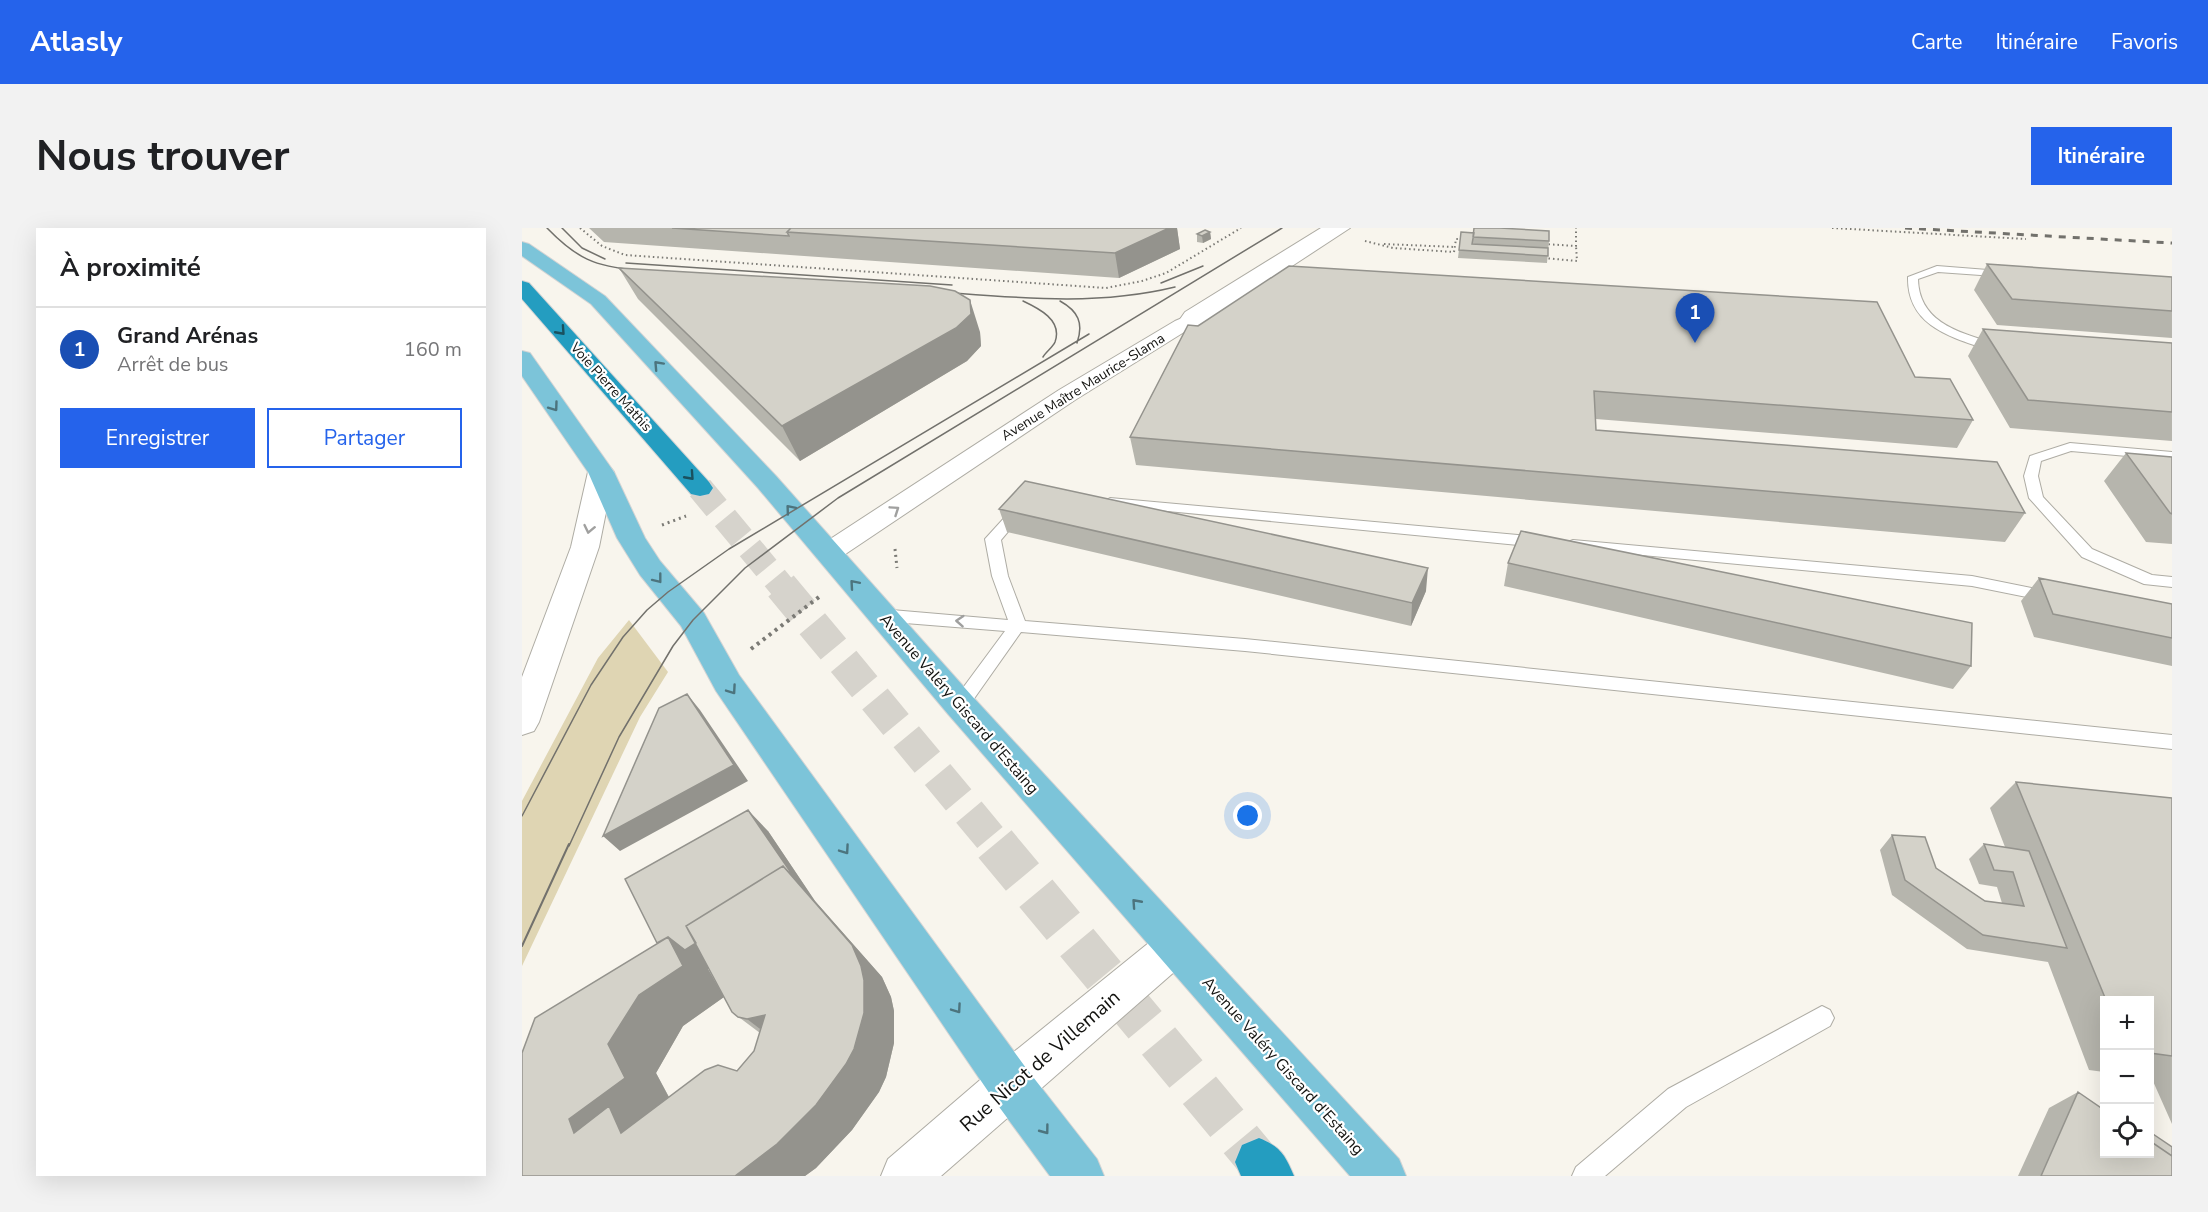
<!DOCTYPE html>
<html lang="fr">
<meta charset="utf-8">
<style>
:root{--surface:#fff;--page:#f2f2f2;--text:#202124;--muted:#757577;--line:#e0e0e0;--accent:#2563eb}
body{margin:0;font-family:"Nunito Sans",sans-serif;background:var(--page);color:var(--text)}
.controls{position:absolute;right:18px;bottom:18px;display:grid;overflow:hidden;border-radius:0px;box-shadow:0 6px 24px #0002}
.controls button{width:54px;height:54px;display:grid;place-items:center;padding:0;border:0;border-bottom:2px solid var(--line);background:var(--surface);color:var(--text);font:30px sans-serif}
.you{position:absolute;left:726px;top:588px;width:21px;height:21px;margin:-15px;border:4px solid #fff;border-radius:50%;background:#1a73e8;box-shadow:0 0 0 9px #1a73e833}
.badge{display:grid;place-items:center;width:39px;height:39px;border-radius:50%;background:var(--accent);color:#fff;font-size:20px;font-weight:700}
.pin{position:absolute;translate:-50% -50px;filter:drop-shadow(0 2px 3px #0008)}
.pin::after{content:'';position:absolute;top:32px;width:21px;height:18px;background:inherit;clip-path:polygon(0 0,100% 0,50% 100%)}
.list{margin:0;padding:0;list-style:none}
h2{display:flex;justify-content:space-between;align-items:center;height:78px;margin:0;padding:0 24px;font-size:26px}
h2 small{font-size:20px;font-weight:400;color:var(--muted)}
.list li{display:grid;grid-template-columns:39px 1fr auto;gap:18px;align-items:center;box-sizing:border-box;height:84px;padding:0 24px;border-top:2px solid var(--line)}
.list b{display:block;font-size:22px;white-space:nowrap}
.list p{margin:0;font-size:20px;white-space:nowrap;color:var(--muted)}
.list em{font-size:20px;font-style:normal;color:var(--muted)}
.actions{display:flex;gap:12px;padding:18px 24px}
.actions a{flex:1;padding:14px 0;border:2px solid var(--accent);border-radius:0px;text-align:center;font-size:21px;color:var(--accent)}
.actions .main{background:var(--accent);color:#fff}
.icon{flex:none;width:33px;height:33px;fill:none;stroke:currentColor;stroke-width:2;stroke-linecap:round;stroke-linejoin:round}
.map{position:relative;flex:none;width:1650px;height:948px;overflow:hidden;border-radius:0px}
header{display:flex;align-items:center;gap:36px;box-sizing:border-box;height:84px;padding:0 30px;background:var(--accent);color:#fff}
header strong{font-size:28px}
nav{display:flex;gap:33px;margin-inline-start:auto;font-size:21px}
.intro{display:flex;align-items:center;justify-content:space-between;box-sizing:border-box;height:144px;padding:0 36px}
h1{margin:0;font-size:42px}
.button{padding:15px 27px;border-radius:0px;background:var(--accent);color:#fff;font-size:21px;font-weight:700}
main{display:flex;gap:36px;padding:0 36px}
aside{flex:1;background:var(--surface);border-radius:0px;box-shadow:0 6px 24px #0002}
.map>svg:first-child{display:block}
.green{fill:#dfd5b3}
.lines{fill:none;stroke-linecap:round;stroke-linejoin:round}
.highway-tunnel-far2{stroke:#d6d3cc;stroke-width:26;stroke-dasharray:26 13;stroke-linecap:butt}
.highway-tunnel-far1{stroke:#d6d3cc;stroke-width:33;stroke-dasharray:33 16;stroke-linecap:butt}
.highway-tunnel{stroke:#d6d3cc;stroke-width:43;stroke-dasharray:43 21;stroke-linecap:butt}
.lane-casing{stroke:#aeaca4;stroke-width:2}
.street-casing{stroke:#aeaca4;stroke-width:2}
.secondary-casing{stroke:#aeaca4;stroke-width:2}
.primary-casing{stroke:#d4d4d4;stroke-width:2}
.highway-casing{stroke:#d4d4d4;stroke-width:2}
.path-far2{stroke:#7b7a75;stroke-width:2;stroke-dasharray:1.5 3;stroke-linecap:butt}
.path-far1{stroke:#7b7a75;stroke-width:3;stroke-dasharray:2 4;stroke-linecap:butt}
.path{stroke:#7b7a75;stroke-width:4;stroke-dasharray:3 4.5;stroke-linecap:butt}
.lane{fill:#fff;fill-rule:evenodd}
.street{fill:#fff;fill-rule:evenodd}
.secondary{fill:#fff;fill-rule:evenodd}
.primary{fill:#7cc4d9;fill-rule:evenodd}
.highway{fill:#249dc0;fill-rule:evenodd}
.tram-far1{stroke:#72716c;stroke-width:1.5}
.tram{stroke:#72716c;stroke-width:2}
.rail{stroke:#72716c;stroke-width:3;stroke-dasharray:7 7;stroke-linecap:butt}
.wall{fill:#b6b5ad;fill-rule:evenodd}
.shaded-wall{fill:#94938d}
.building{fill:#d4d2c9;stroke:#94938d;stroke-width:1.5}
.oneway{stroke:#1a515f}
.oneway2{stroke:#4c747e}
.oneway3{stroke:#a0a09f}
.labels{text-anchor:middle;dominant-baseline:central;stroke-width:4.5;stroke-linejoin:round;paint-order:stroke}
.far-street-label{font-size:14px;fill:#12120f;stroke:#fff}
.street-label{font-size:16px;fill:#12120f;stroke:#fff}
.near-street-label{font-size:20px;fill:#12120f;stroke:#fff}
</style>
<header>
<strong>Atlasly</strong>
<nav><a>Carte</a><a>Itinéraire</a><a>Favoris</a></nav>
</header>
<div class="intro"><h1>Nous trouver</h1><a class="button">Itinéraire</a></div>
<main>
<aside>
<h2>À proximité<small></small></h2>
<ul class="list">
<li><span class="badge" style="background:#1a4fb4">1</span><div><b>Grand Arénas</b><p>Arrêt de bus</p></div><em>160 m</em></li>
</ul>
<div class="actions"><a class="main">Enregistrer</a><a>Partager</a></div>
</aside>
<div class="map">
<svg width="1650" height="948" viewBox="0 0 1650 948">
<rect width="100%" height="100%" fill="#f8f5ed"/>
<path class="green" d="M107 392 146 444 118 489 0 738V573L76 430Z"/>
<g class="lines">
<path class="highway-tunnel-far2" d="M178 260 261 360"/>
<path class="highway-tunnel-far1" d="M259 358 475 618"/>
<path class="highway-tunnel" d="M473 616 737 934"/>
<g class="lane-casing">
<path id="lane" d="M799 0H811L671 88 667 96 674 99V103H666L654 97 663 84Z
M1415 38 1491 44 1492 46 1487 49 1416 44 1396 51C1397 98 1444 106 1481 118V124H1473C1432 110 1385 100 1386 49Z
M1548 215 1650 224V232L1549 223 1519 233 1516 248 1521 269 1570 321 1630 347 1650 349V359L1622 356 1560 329 1507 270 1502 248 1508 228Z
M588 270 1018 309 1026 314 1018 319 583 277 581 274Z
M498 277 505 281 479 312 486 348 503 393 723 411 1650 507V521L723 423 499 404 444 482 438 484 432 482 429 477 432 472 483 403 358 393 352 391 350 387 352 383 358 381 486 392 470 348 463 311 493 278Z
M1051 312 1450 348 1530 364 1536 365 1538 369 1536 373 1530 374 1450 358 1046 320 1043 317 1046 314Z
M1300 778 1308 782 1312 790 1308 798 1164 879 1083 948H1050L1054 939 1146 861Z"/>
</g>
<g class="street-casing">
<path id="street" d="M807 0H828L686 93 667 101 553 172 316 331 306 334 296 331 292 325 296 319 537 162 653 93 672 85Z"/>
</g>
<g class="secondary-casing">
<path id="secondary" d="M79 236 88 239 92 244 77 319 17 494 12 503 0 507V449L49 319 66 244 70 239Z
M653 699 667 705 673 718 667 731 419 948H359L366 931 472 840 639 705Z"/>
</g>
<g class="primary-casing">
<path id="primary" d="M0 14 7 16 83 68 254 248 450 468 877 931 884 948H828L426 486 236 260 69 76 0 28Z
M0 123 8 125 92 244 123 310 138 333 182 385 217 447 504 840 575 931 582 948H528L472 872 194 463 159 398 118 347 95 310 66 244 0 148Z"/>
</g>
<g class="highway-casing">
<path id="highway" d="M0 53 7 55 187 254 191 260 187 266 178 268 169 266 0 71Z
M737 910C759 919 763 927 772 948H719L713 934 720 917Z"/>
</g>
<path class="path-far2" d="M58 0 80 18 103 27 584 60 620 53 644 45 719 0
M1310 0 1504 11
M843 13 871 20 932 24 934 11H943
M862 16 933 19
M1022 16 1054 18V0
M1022 30 1055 33 1054 18"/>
<path class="path-far1" d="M140 297 164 288
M373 321 375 340"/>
<path class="path" d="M229 421 297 369"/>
<use href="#lane" class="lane"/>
<use href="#street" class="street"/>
<use href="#secondary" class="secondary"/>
<use href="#primary" class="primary"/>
<use href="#highway" class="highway"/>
<path class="tram-far1" d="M25 0C54 30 73 39 115 42
M40 0 60 20 83 31
M104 35 430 57
M639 55 681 38
M420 64C499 70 575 78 653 59
M501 73C516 80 541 92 533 114 531 119 524 124 521 129
M538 73C556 83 562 95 555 115
M0 588 69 457 101 409 125 382 146 364 207 321 567 106
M47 618 97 509 151 418 171 392 223 340 316 270 760 0"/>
<path class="tram" d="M0 718 47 616"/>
<path class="rail" d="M1383 0 1650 15"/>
</g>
<path class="wall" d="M67 0H655L658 21 597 50 82 14Z
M688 4 689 11 681 15 675 14V6Z
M939 4 1027 13 1025 35 936 30Z
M1465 36 1650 49V110L1475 97 1452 62Z
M97 40 458 104 459 118 445 133 278 233 116 71Z
M666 97 1393 149 1451 192 1435 220 1074 191V202L1503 285 1483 314 614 237 608 209Z
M1461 101 1650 115V213L1488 200 1446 128Z
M1604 225 1650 229V316L1624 314 1582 253Z
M477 281 904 363 889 398 485 304Z
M986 335 1449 438 1431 461 982 358Z
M1517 350 1650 376V438L1512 409 1499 373Z
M1494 554 1650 570V896L1630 851H1628V772H1582V844L1567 842 1526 734 1445 721 1370 667 1358 622 1370 607 1414 640 1463 673 1480 675 1475 659 1457 656 1447 631 1462 616 1483 619 1468 580Z
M246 603 293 673 360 749 369 769 372 783V815L364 849 357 864 330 902 294 940 283 948H0ZM186 741H187L210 784 238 805 232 823 215 843 147 869 134 845 161 798 202 769Z
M1556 864 1582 926 1650 948H1496L1527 880Z"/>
<path class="shaded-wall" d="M647 0H655L658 21 597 50 593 25Z
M688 4 689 11 681 15 680 8Z
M448 72 458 104 459 118 445 133 278 233 260 198Z
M906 340 904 363 889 398 890 375Z
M165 466 178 482 226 553 98 623 81 608Z
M226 582 246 603 293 673 360 749 369 769 372 783V815L364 849 357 864 330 902 294 940 283 948H213L292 674 186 741 202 769 161 798 134 845 151 877 149 929 52 905 47 891 86 816 117 767 146 709Z
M243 787 263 820 225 791Z"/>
<path class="building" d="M150 0H269L265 4 267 8Z
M269 0H647L593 25 265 4Z
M952 0H978L1027 3V13L951 9Z
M683 2 688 4 680 8 675 6Z
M939 4 952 5 950 16 1026 20V28L937 22Z
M1465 36 1650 49V83L1490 71Z
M767 38 1355 74 1393 149 1428 151 1451 192 1072 163 1074 202 1475 234 1503 285 608 209 666 97 676 98Z
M97 40 408 58 433 63 448 72 449 86 434 100 260 198Z
M1461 101 1650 115V184L1506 172Z
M1604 225 1650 229V286L1648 285Z
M503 253 906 340 890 375 477 281Z
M999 303 1450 395 1449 438 986 335Z
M1517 350 1650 376V410L1531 386Z
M165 466 212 537 81 608 137 480Z
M1494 554 1650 570V828L1628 825V772H1584Z
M226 582 274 652 261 638 164 698 174 715 163 722 146 709 135 715 103 651Z
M1370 607 1403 609 1414 640 1463 673 1502 678 1491 644 1472 642 1462 616 1507 623 1545 720 1461 707 1383 652Z
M261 638 330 717 339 738 342 752V785L332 821 324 836 294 877 255 916 213 948H0V825L13 790 146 709 161 738 117 767 86 816 103 850 47 891 52 905 87 878 99 905 183 842 196 837 215 843 232 823 243 787 225 791 216 789 210 784 164 698Z
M1556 864 1582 882V926H1628V913L1650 928V948H1519Z
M1628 904 1650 919V928L1628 913Z"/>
<defs><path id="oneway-chevron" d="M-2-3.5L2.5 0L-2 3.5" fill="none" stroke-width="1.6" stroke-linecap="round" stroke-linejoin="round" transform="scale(1.5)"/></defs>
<g class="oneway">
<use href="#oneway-chevron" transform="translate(39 103) rotate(48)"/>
<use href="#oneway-chevron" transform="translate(168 248) rotate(48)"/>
</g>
<g class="oneway2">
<use href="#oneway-chevron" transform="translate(136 137) rotate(-133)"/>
<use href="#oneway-chevron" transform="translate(32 179) rotate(54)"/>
<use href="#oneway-chevron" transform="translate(268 281) rotate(-130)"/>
<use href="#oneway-chevron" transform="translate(136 351) rotate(52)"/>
<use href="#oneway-chevron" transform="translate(332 356) rotate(-131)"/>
<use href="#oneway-chevron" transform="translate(210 462) rotate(55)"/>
<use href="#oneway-chevron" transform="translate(323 622) rotate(55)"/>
<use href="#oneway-chevron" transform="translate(614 675) rotate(-132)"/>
<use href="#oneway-chevron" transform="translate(435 781) rotate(55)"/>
<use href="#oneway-chevron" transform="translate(523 902) rotate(53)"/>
</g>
<g class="oneway3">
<use href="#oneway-chevron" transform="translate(373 282) rotate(-34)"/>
<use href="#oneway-chevron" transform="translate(67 301) rotate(102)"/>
<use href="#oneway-chevron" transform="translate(438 393) rotate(-176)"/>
</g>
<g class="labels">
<g class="far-street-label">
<text transform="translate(89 159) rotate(48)">Voie Pierre Mathis</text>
<text transform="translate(561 159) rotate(-32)">Avenue Maître Maurice-Slama</text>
</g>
<g class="street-label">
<text transform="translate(437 476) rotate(49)">Avenue Valéry Giscard d'Estaing</text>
<text transform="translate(761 838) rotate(48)">Avenue Valéry Giscard d'Estaing</text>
</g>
<g class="near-street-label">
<text transform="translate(518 833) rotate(-41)">Rue Nicot de Villemain</text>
</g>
</g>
</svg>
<div class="controls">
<button>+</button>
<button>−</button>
<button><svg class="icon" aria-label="locate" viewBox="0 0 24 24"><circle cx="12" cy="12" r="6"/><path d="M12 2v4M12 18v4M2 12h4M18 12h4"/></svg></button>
</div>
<div class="you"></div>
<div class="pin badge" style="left:1173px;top:115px;background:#1a4fb4">1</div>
</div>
</main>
